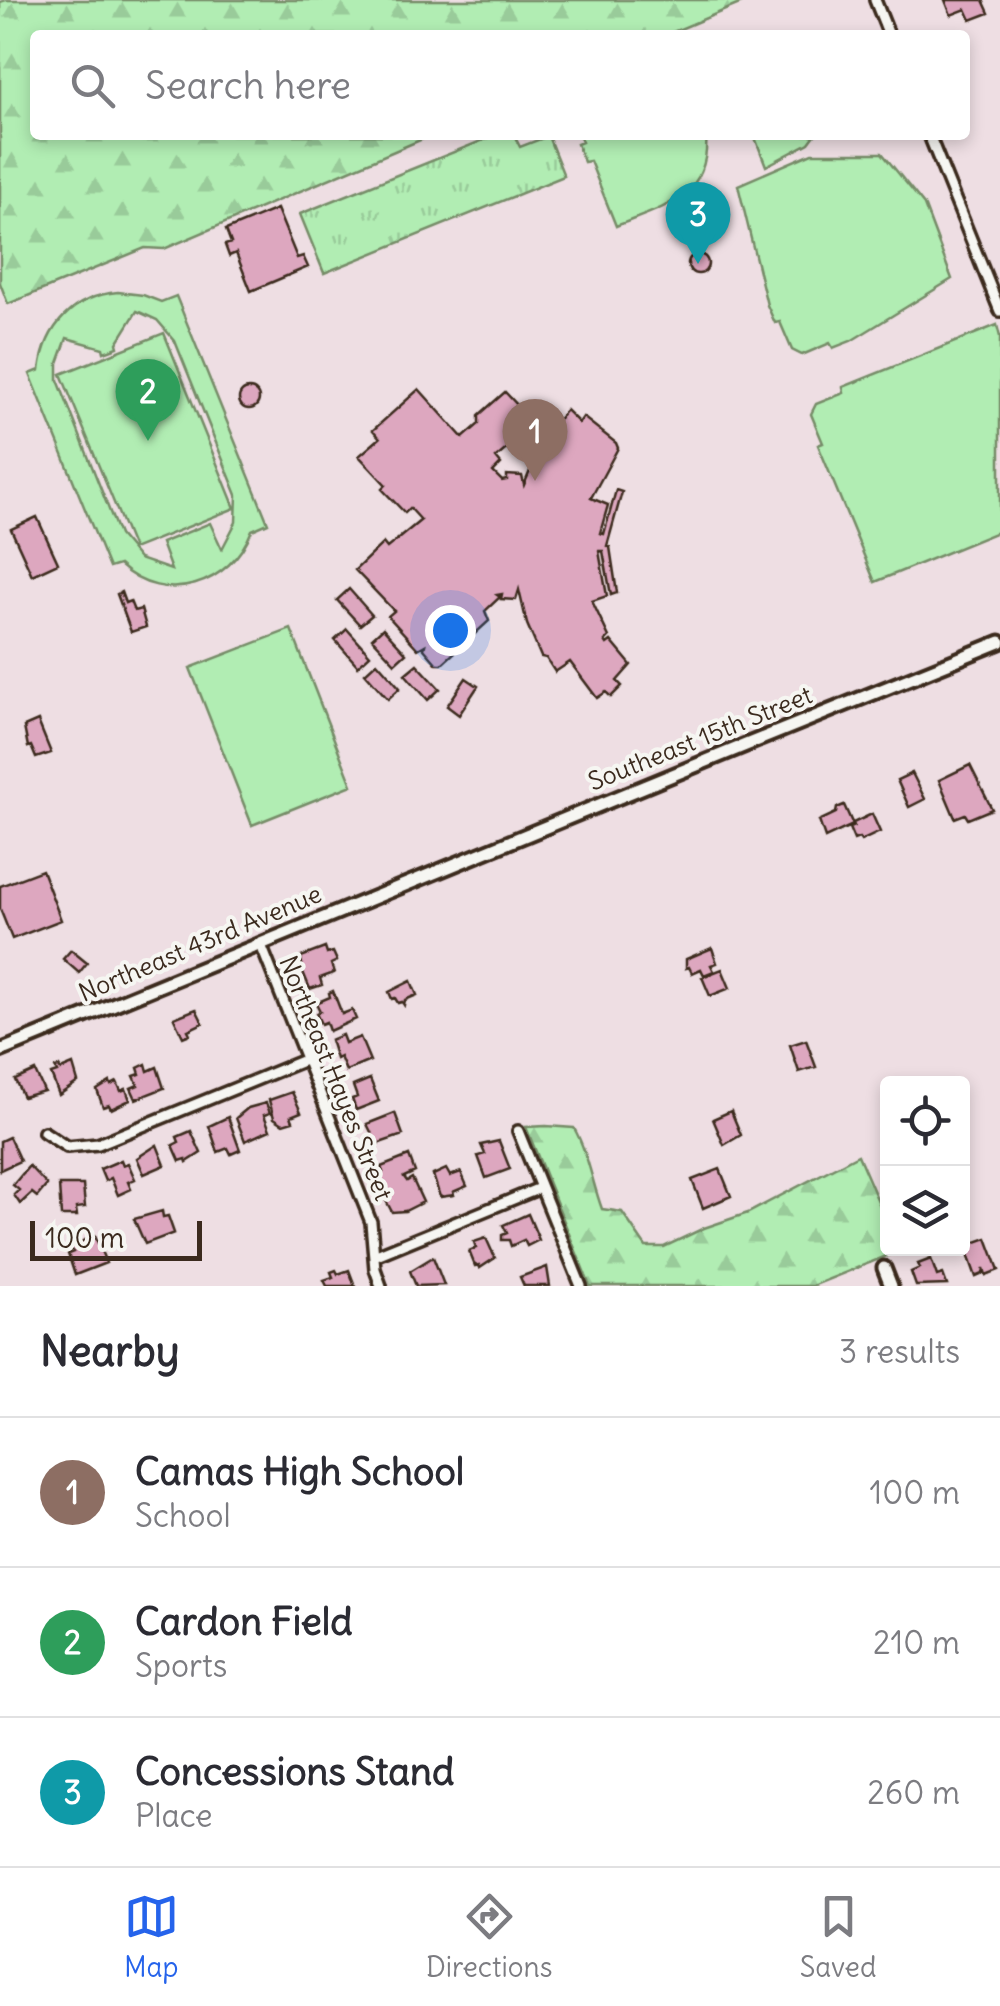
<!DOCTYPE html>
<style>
:root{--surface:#fff;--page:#f7f7f7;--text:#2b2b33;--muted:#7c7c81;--line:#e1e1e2;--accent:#2563eb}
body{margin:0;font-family:Delius,sans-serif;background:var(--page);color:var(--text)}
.controls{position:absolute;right:30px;bottom:30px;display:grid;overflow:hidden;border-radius:10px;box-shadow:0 5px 15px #0003}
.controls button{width:90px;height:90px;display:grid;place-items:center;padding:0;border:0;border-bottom:2px solid var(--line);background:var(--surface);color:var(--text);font:50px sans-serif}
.scale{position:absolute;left:30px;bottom:25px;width:172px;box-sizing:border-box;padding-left:10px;border:5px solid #3b2a1e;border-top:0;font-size:28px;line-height:35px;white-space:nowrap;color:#3b2a1e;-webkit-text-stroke:8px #f6f6f2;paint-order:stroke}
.you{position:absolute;left:450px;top:630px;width:35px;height:35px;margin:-25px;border:8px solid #fff;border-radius:50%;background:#1a73e8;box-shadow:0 0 0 15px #1a73e833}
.badge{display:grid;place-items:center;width:65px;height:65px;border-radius:50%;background:var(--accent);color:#fff;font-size:32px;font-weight:700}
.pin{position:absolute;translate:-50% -82px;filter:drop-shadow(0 2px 5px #0008)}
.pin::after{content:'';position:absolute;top:52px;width:35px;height:30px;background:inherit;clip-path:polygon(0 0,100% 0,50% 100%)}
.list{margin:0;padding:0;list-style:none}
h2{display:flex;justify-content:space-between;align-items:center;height:130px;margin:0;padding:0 40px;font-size:42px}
h2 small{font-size:32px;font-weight:400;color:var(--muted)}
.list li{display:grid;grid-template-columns:65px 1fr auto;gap:30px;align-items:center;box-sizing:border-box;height:150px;padding:0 40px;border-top:2px solid var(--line)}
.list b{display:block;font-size:38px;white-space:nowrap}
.list p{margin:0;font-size:32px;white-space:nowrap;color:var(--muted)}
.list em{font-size:32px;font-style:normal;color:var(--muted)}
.icon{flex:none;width:55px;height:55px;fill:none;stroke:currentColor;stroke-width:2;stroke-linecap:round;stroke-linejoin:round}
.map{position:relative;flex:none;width:1000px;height:1286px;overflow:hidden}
.search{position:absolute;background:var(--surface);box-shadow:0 5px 15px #0003;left:30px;right:30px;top:30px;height:110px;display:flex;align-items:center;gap:25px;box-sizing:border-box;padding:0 35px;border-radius:10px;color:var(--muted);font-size:38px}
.sheet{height:580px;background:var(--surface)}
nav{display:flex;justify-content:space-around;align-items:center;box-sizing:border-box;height:140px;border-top:2px solid var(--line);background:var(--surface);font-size:28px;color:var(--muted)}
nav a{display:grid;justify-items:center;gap:5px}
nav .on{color:var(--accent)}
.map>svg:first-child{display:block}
.forest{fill:url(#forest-firs);stroke:#768c68;stroke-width:2.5}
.park{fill:url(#park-tufts);stroke:#768c68;stroke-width:2.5}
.pitch{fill:#b1edb3;stroke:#768c68;stroke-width:2.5;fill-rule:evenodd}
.building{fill:#dda7bf;stroke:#3b2a1e;stroke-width:2.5}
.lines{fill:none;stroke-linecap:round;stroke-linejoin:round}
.minor-casing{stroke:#3b2a1e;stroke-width:16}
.tertiary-casing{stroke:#3b2a1e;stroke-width:19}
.minor{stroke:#f6f6f2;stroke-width:9}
.tertiary{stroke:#f6f6f2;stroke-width:11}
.labels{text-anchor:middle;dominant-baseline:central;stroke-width:8;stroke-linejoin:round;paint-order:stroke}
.street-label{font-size:25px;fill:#3b2a1e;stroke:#f6f6f2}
</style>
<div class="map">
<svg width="1000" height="1286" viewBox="0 0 1000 1286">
<defs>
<pattern id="forest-firs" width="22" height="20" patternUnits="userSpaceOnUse" patternTransform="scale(2.5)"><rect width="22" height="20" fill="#b1edb3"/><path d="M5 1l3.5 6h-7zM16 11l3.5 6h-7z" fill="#99cb9a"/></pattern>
<pattern id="park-tufts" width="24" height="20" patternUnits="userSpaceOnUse" patternTransform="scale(2.5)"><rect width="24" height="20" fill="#b1edb3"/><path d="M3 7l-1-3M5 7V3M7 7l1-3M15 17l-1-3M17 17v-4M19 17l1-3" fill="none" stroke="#99cb9a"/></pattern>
</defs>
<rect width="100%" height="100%" fill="#eedee3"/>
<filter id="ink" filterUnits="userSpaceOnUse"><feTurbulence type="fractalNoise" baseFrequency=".01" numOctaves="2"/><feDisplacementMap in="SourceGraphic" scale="20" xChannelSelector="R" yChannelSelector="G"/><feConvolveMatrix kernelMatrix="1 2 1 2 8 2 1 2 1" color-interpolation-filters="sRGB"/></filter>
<g filter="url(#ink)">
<path class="forest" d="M6 0H749L666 35H35V135H432L164 249 145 248 8 304 0 283V2Z
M546 1126 574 1128C588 1153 592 1182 602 1209L622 1212 646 1247H664L704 1228 748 1213 858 1155 887 1222 888 1248 904 1249 812 1286H590L526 1127Z"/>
<path class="park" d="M496 135H514L520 147 548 136 564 176 324 273 300 214Z"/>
<path class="pitch" d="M579 135H706C711 197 663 207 616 226L590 161 584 162 577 144 582 142Z
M754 135H815L809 143 766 166Z
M812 153H882L924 205 952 279 851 341 833 348 830 343 802 355 792 350 780 322 775 323 767 305 738 185Z
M118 292 143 295 161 302 176 296 268 523 252 530C231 585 165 608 119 565L109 568 30 374 40 370C45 326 74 296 118 292ZM137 311 157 320 175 341 237 495 236 522 222 549 210 523 161 543 171 570 139 559 119 535 58 380V363L67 338 103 348 104 352 118 347 117 343Z
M997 325 1000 337V531L875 582 818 445 823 443 811 414 816 404 844 393 843 387Z
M164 333 235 508 133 549 61 374Z
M291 629 352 785 252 825 190 668Z"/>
<path class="building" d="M945 0H983L989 13 971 20 966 9 951 15Z
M277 209 297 258 303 256 308 267 251 291 236 253 229 256 225 245 231 243 226 230Z
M688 264a10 10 0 1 1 20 0a10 10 0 1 1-20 0Z
M239 399a10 10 0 1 1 20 0a10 10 0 1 1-20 0Z
M419 389 463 438 479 424V415L505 392 520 408 518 439 496 458 501 464 493 472 502 481 507 480V475L522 476 524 485 546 434 566 410 579 423 583 417 616 443 618 448 591 498 608 505 600 533 604 534 616 490 622 492 607 546 610 547 617 593 611 595 603 551H599L607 596 592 601 609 637 605 641 607 644 611 641 631 665 617 681 622 686 611 697 606 692 597 698 570 662 555 672 546 658 541 657 527 624 519 590 516 600 501 599 502 594 497 595 500 597 485 611 489 621 442 664H437L424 649 425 645 418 649 388 616 394 611 355 570 383 543 387 548 421 520 410 508 405 513 382 489 386 485 359 456 380 438 373 430Z
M37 517 58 563 32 575 11 529Z
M349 589 372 615 360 625 337 600Z
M121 592 125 603 130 601 134 611 141 609 146 627 131 632 117 594Z
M383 628 406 653 395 663 372 638Z
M347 629 370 655 358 666 335 640Z
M377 662 400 688 388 699 365 673Z
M417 664 440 689 428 700 405 674Z
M466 678 478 686 459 715 447 706Z
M38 721 51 753 36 758 31 746 28 747 24 727Z
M970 765 992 809 968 819 965 814 955 818 939 780Z
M912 773 925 799 909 807 897 780Z
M844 805 853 825 825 838 819 821 836 813 837 808Z
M872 814 880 832 861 841 859 838 854 840 849 828 854 826 853 823Z
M42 870 61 920 12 939 0 909V886Z
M325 948 327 954 333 952 337 961 331 964 334 973 320 978 322 985 310 989 303 972 301 957Z
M712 948 717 963 711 965 714 971 704 975 701 969 692 973 689 967 686 968V959Z
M71 950 87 963 79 973 63 959Z
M722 969 730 988 710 996 702 977Z
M411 981 417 995 405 1000 404 1005 402 1002 398 1003 395 998 392 999 389 992Z
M333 991 342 1014 352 1010 356 1019 329 1031 326 1022 321 1024 316 1013 320 1011 316 1003 330 997 329 993Z
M196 1009 203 1023 188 1030 190 1034 183 1037 174 1018Z
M342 1035 345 1043 360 1037 370 1061 346 1071 340 1057 336 1059 330 1040Z
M806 1040 816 1067 799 1072 790 1045Z
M146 1064 148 1071 157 1067 164 1088 136 1099 131 1088 138 1085 134 1076 140 1074 138 1068Z
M73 1065 78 1082 59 1095 51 1074 57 1072 55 1068 59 1067 61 1070Z
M35 1071 44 1091 23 1097 15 1080Z
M370 1079 379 1101 356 1110 352 1099 357 1097 353 1086Z
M110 1082 111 1085 117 1082 121 1091 126 1089 130 1100 111 1109 109 1105 103 1107 97 1090Z
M292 1092 301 1112 291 1116 293 1121 283 1124 274 1118 269 1100Z
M266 1103 270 1113 264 1115 270 1130 245 1141 236 1118 248 1108Z
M731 1111 741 1135 724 1145 713 1119Z
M395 1113 403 1135 377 1144 367 1124Z
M228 1117 240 1150 231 1154 228 1148 218 1152 209 1126Z
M191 1131 201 1153 187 1162 186 1159 180 1161 173 1145 179 1142 177 1137Z
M9 1137 20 1161 0 1170V1141Z
M499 1141 510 1169 486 1178 478 1156 485 1154 481 1145Z
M157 1145 165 1165 144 1174 137 1158Z
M409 1156 415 1172 404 1177 407 1181 412 1178 423 1202 405 1211 392 1212 381 1191 384 1186 378 1174 383 1172 381 1167Z
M121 1160 123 1165 128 1163 135 1179 128 1182 131 1189 118 1195 111 1178 105 1181 100 1169Z
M29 1166 47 1185 37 1197 32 1193 20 1204 14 1195 19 1190 13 1185Z
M446 1169 450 1176 461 1172 467 1186 453 1192 454 1195 440 1197 433 1175Z
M720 1169 731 1196 703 1208 692 1180Z
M59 1185H83L85 1207 76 1208 77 1216H61Z
M162 1211 163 1217 168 1216 174 1233 145 1244 134 1219Z
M528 1214 539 1240 527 1246 524 1240 511 1246 509 1240H502V1235L507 1233 503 1225Z
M95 1236 106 1263 75 1275 68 1254 73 1252 70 1246Z
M486 1238 495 1258 480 1268 479 1265 475 1266 469 1251 476 1248 474 1242Z
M987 1238 999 1270 986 1275 984 1268 983 1274 976 1277 965 1246Z
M433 1257 444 1285 416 1286 410 1271Z
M931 1259 937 1276 943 1274 947 1285 916 1286 911 1272 920 1268 918 1264Z
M547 1267 550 1286H524L520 1277Z
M336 1270 338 1274 349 1270 355 1286H327L324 1280 333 1277 331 1272Z"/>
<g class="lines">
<g class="minor-casing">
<path id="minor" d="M875 0 889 35
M929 135 1000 311
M261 945 371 1222 375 1269 381 1286
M518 1131 581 1286
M44 1132 67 1147 98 1144 307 1059
M374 1256 540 1188"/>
</g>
<g class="tertiary-casing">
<path id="tertiary" d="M0 1051C332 913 666 777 1000 642
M884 1268 891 1286"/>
</g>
<use href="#minor" class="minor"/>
<use href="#tertiary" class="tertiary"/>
</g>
</g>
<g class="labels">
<g class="street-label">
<text transform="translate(700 738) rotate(-22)">Southeast 15th Street</text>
<text transform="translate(200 943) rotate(-23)">Northeast 43rd Avenue</text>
<text transform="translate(336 1078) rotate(68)">Northeast Hayes Street</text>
</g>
</g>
</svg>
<div class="controls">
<button><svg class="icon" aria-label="locate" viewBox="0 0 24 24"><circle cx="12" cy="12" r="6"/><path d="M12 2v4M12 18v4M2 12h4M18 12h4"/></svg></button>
<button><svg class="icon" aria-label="layers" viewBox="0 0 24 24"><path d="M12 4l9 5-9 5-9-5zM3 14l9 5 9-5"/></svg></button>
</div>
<div class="scale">100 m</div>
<div class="you"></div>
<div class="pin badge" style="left:535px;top:481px;background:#8d6e63">1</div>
<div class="pin badge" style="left:148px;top:441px;background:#2e9e5b">2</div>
<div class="pin badge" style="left:698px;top:264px;background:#0f9aa8">3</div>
<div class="search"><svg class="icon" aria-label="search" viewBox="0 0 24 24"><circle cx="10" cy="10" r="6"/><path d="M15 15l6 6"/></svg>Search here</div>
</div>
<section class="sheet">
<h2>Nearby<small>3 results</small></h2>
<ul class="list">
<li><span class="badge" style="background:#8d6e63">1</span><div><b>Camas High School</b><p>School</p></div><em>100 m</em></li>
<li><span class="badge" style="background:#2e9e5b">2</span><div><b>Cardon Field</b><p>Sports</p></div><em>210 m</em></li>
<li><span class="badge" style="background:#0f9aa8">3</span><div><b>Concessions Stand</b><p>Place</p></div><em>260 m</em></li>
</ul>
</section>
<nav>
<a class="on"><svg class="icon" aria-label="map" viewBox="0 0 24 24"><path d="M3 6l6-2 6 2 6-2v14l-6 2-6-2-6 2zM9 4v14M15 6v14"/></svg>Map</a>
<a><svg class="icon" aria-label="directions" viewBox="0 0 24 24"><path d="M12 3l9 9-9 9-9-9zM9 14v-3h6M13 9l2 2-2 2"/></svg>Directions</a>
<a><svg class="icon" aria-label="saved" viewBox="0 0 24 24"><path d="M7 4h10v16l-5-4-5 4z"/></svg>Saved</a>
</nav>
